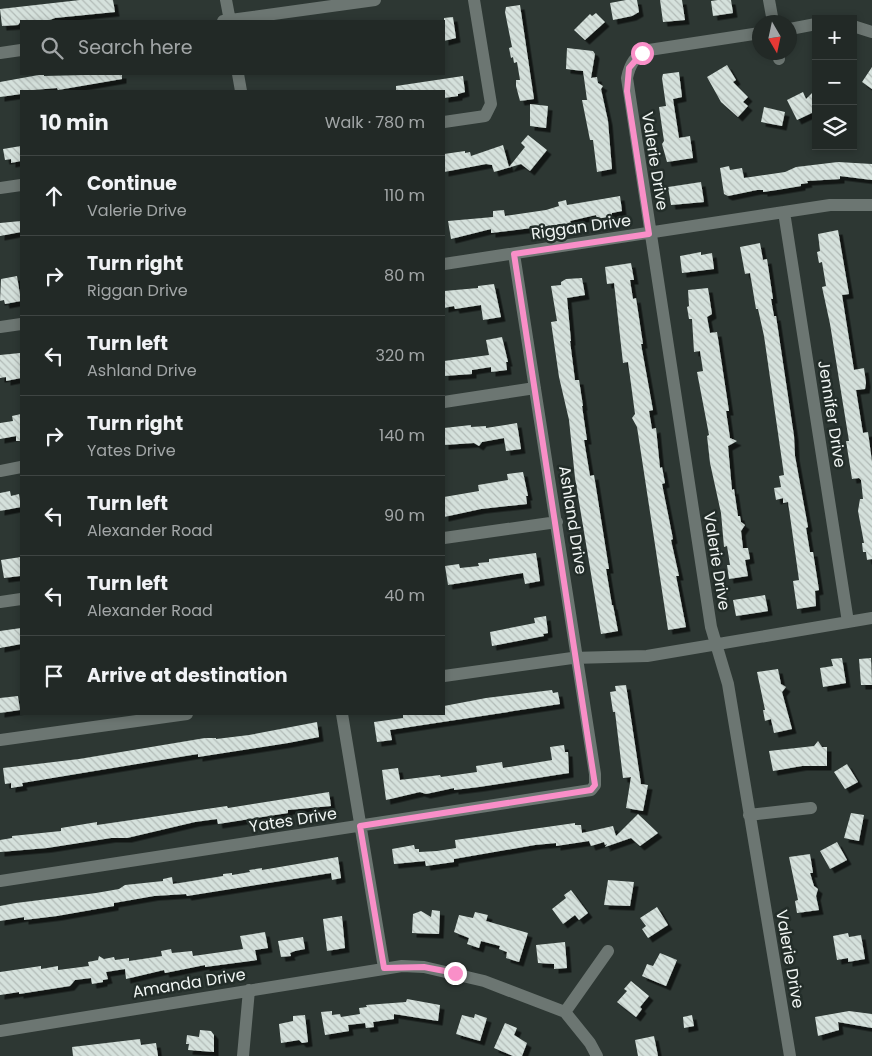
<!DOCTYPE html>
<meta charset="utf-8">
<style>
:root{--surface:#222926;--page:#2a312e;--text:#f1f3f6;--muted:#a2a6a7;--line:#3f4543}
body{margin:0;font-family:Poppins,sans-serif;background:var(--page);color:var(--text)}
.controls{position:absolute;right:15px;top:15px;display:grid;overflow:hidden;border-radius:0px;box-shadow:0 2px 8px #0003}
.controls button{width:45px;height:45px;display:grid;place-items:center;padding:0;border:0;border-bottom:1px solid var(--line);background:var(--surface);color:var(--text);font:25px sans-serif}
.compass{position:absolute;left:752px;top:15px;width:45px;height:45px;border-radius:50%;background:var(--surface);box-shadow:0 2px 8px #0003;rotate:171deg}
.stop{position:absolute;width:15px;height:15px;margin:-11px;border:4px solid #f98fc8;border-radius:50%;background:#fff}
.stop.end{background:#f98fc8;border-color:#fff;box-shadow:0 1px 5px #0008}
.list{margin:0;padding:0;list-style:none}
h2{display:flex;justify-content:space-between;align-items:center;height:65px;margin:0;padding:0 20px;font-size:21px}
h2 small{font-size:16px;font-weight:400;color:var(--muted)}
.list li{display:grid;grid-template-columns:32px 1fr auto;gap:15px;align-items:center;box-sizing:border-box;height:80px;padding:0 20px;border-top:1px solid var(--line)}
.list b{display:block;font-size:19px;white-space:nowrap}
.list p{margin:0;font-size:16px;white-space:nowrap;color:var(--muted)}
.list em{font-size:16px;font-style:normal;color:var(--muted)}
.icon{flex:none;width:28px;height:28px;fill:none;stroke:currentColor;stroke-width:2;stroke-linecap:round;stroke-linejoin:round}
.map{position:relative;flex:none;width:872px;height:1056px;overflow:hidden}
.search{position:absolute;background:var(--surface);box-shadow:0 2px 8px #0003;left:20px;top:20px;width:425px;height:55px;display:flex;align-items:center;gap:12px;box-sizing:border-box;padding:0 18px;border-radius:0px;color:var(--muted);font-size:19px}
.panel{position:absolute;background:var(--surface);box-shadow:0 2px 8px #0003;left:20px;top:90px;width:425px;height:625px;border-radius:0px}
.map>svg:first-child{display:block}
.building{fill:url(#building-back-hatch);filter:url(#shadow)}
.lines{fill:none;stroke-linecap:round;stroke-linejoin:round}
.minor{stroke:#6c7672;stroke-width:12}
.route{stroke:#f98fc8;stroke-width:6}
.labels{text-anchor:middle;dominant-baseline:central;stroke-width:5;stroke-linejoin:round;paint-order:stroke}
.street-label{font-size:16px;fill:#f0f5f3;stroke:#232d29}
</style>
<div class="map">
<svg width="872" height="1056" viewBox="0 0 872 1056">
<defs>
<pattern id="building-back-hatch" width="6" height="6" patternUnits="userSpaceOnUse" patternTransform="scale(1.25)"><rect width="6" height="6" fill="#d5e1dc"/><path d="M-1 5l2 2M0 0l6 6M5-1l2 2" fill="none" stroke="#b2bbb7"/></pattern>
<filter id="shadow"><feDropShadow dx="4.5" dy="4.5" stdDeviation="0" flood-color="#0009"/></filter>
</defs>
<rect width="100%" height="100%" fill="#2d3733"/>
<path class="building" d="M80 0H113L115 12 55 18 47 21H21L18 25 2 26 0 9Z
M626 0H637L639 12 632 16 613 20 610 3Z
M660 0H682L685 20 663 22Z
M718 0H731L733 13 713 16 711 1Z
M520 5 534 99 520 101 516 86V80H520L517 62 514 63 513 57 511 58 509 48 512 47 505 12 506 7Z
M596 13 605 22 585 40 574 30 590 14 592 16Z
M453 17 456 38 444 41V18Z
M567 48 593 51 595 54 591 78 597 77 598 83 603 86 601 89 608 121 612 169 597 172 593 140H590L582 100H587L583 71 566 69Z
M727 65 736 80 733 82 748 97 743 102 748 106 738 117 721 102 707 77Z
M872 67V89L862 82Z
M679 72 682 97 673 99 679 138 690 136 693 158 667 162 662 144 664 141 659 107 666 106 662 78 663 74Z
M44 74V76L122 74V79L58 90 57 88 21 91V94L0 97V82Z
M463 76 465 92 458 94V96L444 98V91H396V86Z
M816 89V111L797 120 787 100 803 92 806 99Z
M530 104 548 106 546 128 530 126Z
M764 107 785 112 782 126 761 122Z
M528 135 547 150 530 171 521 164 494 172 492 165 486 164 444 172V154L465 151V153L470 152 471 156 503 145 509 167 525 147 521 143Z
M21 146V161L11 163V159L5 160 3 149Z
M838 162 872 164V180L840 176V179L807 181 808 183 801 184V186L777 190 763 192V190H757L728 196 724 194 720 168 729 166 730 170 742 168 744 178 785 172 796 167Z
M701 182 704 202 671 205 668 187Z
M620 196 622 211 612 213V216L597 219 596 215 570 221 571 223 491 233V229L451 239 448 221 493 217V211L504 210 505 216 546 210 559 206 558 202 566 200 567 205Z
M21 221V232L0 236V223Z
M838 230 849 294 842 295 854 370 864 368 866 383 865 389 856 390 863 433 868 432 872 462V559L867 560 866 552H863L862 543H864L858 511 860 499H863L861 480 859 478 852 479 846 441H849L830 324 822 287 826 286 822 262 819 263 817 252 820 251 818 234Z
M760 243 763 260 767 259 773 299H771L774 316H776L794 436 795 456 808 527 806 528 810 552H813L819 590 815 591 816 606 797 609 793 581 799 580 788 502 783 503V498L776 500 774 488 781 487 779 476 784 475 764 336 758 309H756L750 273 745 274 740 247Z
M701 252V255L712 253 714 269 682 273 680 256Z
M631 263 634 280H630L633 299 636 298 643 344H641L653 410 649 411 652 429 656 428 660 468 662 467 665 483 662 484 673 539 671 540 679 576H676L686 627 668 630 637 427 632 418 635 414 628 362 623 363 614 283 607 284 605 267Z
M17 276 21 301 5 304 4 300 0 301 1 279Z
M582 278 585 295 567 298 571 341H570L575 380H579L583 406H582L587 440H584L590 476 594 475 609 569H606L612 605H613L618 631 601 634 575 478 569 420 559 377 551 322 557 321 551 286 561 285V282L566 279Z
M494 284 501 317 483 320 481 305 455 309 454 306 444 308V291L478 288V286Z
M708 288 712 314 707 317 710 333 717 332 729 411H726L730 438 737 441 728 446 732 490 734 489 738 516H740L741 522 745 525 741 531 743 548H748L750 559 745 560 748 576 729 579 727 565H730L727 546 724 547 721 513 710 463 707 436 709 435 697 372 703 371 700 351 694 352 692 319H689L687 307 689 306 688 290Z
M502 337 508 362H506L507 370 491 372V367L472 370V374L444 376V361L489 355 486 340Z
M20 353 21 378 6 381V377L0 378V355Z
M21 414V441H16V436L0 439V423L13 421 12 416Z
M517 423 521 449 506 451 504 438 482 442 479 446 474 443 444 445V428L471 425V427L486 426V428Z
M523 472 528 496H526L527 504 481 509 444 517V497L479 491 478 485 508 480 507 474Z
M10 491 11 496 19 494 21 507 0 511V493Z
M536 553 540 581 525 584 523 573 448 585 445 566 459 564 460 568 479 566 478 563 489 562V559Z
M21 557 20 576 4 578 1 560Z
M765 595 768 611 736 616 733 600Z
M546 616 548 633 543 634 544 636 492 646 490 632 535 623 534 618Z
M21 628V644L0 648V631Z
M842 658 846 683 823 687 820 668 833 666 831 659Z
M871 658 872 685H861L859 659Z
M778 669 781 684 786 687 782 692 792 729 774 733 771 719 765 721 763 710H765L757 672Z
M626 685 641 784 648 785 643 811 626 808 631 777 623 778 615 712H613L610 692 616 691 615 686Z
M552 690 553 693 558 692 560 704 390 730 392 740 377 742 374 722 403 718V714H444V706L486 698Z
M18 696 20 710 0 713V698Z
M317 722 319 737 288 743 198 757V754L161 760 22 783 23 786 11 788V783L5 784 3 768 79 759 205 738H216V739L249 735Z
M818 741 822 747H827V766H802L773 771 769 751 814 746Z
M564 745 565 752H568L569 773 479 787 454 790V788L426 794 420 792 386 800 382 770 398 768 400 780 440 775 441 777 477 772 476 766 502 762 503 768 552 760 550 747Z
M847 764 858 782 845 789 834 772Z
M329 792 331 806 288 810V813L218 824 217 819 195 822 127 838H111L47 848 0 852V840L12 838V836L61 831V828L97 822V825L227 806 228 808Z
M851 813 864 815 859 841 844 838Z
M638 814 658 833 640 846 631 838 605 847 607 844 605 845 604 842 591 846 589 841 556 846V843L535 845 454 859V862L426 866 425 861 394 864 392 849 414 845 415 849H419V852L437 851 456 848 455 840 575 823V825H581L582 833 613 826 616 836Z
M837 842 847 860 830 869 820 851Z
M810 854 813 873H810L814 886 818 889 816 896 819 910 797 913 795 901 798 900 789 857Z
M338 857 341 878 332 880 331 873 187 896 186 894 154 896 114 903V906L57 916 24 920V917L0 921V906L16 903 96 893 119 889 125 885 163 881V879L172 877 173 884 223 876V874L232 873V875L250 872 249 870 262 868V870Z
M608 880 634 882 630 906 604 905Z
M571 890 588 913 579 920 575 915 563 924 552 909 566 898 564 895Z
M657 907 668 925 648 938 642 929 646 926 640 918Z
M432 910 440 911 439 934 412 933 413 914 421 911 431 917Z
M475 912 488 915 486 921 528 933 519 962 506 958 507 952 499 949 500 946 481 941 479 948 467 944 469 938 454 932 459 915 473 918Z
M342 916 345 948 327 951 323 919Z
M265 932 268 948 255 950 257 960 205 967V965L165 973 164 970 126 979 125 969 106 972 108 979 103 980V982L92 984 91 978 75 980 70 986 19 994V992L0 995V972L41 966V969L58 966V970L89 966 88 962 98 960 99 956 104 959 114 957 115 960 129 958V961L162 956 161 951 171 949 172 953 192 951 193 956 243 949 240 936Z
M848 933 849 937 861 935 865 959 848 962V958L837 960 833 936Z
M303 937 305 949 295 951 290 953 291 956 281 957 278 941Z
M565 942 567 968 554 969V964L538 963 536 945Z
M660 953 677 960 666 986 642 976 647 964 653 966Z
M631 981 649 996 640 1007 642 1009 636 1017 617 1002 627 991 624 989Z
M407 999 440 1005 438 1021 394 1014V1019L373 1022 374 1027 366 1028 365 1023 348 1025 349 1031 325 1035 321 1012 332 1011V1015L340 1014 341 1017 360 1014 359 1008 367 1007 366 1005 406 1002Z
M849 1011 872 1014V1028L838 1022 839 1030 818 1036 815 1017Z
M475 1014 487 1018 480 1041 456 1034 462 1015 474 1018Z
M305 1015 308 1042 302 1043 299 1040 281 1043 279 1024 293 1021V1016Z
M692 1015 694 1026 684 1028 683 1017Z
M505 1023 517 1028 514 1035 527 1043 522 1056H513L494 1048Z
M200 1030 211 1031 214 1035V1052L188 1050 189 1044H186L187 1035 199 1037Z
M654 1036 658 1056H638L635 1040Z
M140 1039 141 1045 156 1043 158 1056H73L72 1047Z"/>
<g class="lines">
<path class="minor" d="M226 0 230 21
M769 0 773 22
M223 21 375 0
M853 26 872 32
M790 29 816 24
M760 33 649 50C635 55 630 64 627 78L711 627 728 684 790 1056
M778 52 779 59
M0 53 21 50
M238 74 241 91
M444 122 485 116 491 104 474 0
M0 188 21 185
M784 212 848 622
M444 264 830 205H872
M0 327 21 324
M444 402 535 388
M0 471 21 467
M444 538 557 522
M0 602 21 599
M444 676 572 658 647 656 872 618
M342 714 384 968
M0 740 187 714
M749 815 811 808
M0 881 591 790 595 785V774L514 254
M565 1012 608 951
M0 1031 402 966 424 967 484 981 565 1012 590 1043 597 1056
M243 1056 249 990"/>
</g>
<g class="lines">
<path class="route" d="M455 973 424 967 384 968 360 826 591 790 595 785 514 254 649 234 627 91 629 68 642 53"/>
</g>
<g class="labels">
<g class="street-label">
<text transform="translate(655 161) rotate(81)">Valerie Drive</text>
<text transform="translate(581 227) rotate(-8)">Riggan Drive</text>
<text transform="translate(832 414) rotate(81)">Jennifer Drive</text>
<text transform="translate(573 520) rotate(81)">Ashland Drive</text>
<text transform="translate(717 561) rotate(81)">Valerie Drive</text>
<text transform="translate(293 820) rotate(-9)">Yates Drive</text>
<text transform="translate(790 959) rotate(80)">Valerie Drive</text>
<text transform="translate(189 983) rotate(-9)">Amanda Drive</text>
</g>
</g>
</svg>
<div class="controls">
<button>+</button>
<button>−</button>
<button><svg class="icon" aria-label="layers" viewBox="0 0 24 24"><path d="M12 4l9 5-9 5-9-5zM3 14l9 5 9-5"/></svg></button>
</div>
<svg class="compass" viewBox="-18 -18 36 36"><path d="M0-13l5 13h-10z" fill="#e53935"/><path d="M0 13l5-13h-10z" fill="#a2a6a7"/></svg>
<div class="stop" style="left:642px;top:53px"></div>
<div class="stop end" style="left:455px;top:973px"></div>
<div class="search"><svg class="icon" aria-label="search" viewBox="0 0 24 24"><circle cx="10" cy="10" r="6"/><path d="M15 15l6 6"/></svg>Search here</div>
<section class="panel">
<h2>10 min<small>Walk · 780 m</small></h2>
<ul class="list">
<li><svg class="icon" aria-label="ahead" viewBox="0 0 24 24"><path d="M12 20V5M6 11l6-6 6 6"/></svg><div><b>Continue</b><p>Valerie Drive</p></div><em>110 m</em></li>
<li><svg class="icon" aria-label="right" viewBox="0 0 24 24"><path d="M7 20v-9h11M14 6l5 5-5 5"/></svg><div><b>Turn right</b><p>Riggan Drive</p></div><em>80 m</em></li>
<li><svg class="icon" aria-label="left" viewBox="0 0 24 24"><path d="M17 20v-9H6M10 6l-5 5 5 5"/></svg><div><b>Turn left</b><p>Ashland Drive</p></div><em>320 m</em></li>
<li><svg class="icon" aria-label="right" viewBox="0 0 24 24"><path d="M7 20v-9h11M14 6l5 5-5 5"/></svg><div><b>Turn right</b><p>Yates Drive</p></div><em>140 m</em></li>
<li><svg class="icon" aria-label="left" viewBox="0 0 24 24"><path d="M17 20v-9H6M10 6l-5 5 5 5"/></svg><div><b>Turn left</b><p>Alexander Road</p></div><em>90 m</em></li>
<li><svg class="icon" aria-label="left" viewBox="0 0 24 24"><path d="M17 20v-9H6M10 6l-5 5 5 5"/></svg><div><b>Turn left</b><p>Alexander Road</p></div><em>40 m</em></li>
<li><svg class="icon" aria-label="arrive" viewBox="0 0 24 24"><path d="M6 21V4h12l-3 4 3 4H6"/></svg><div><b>Arrive at destination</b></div></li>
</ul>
</section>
</div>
